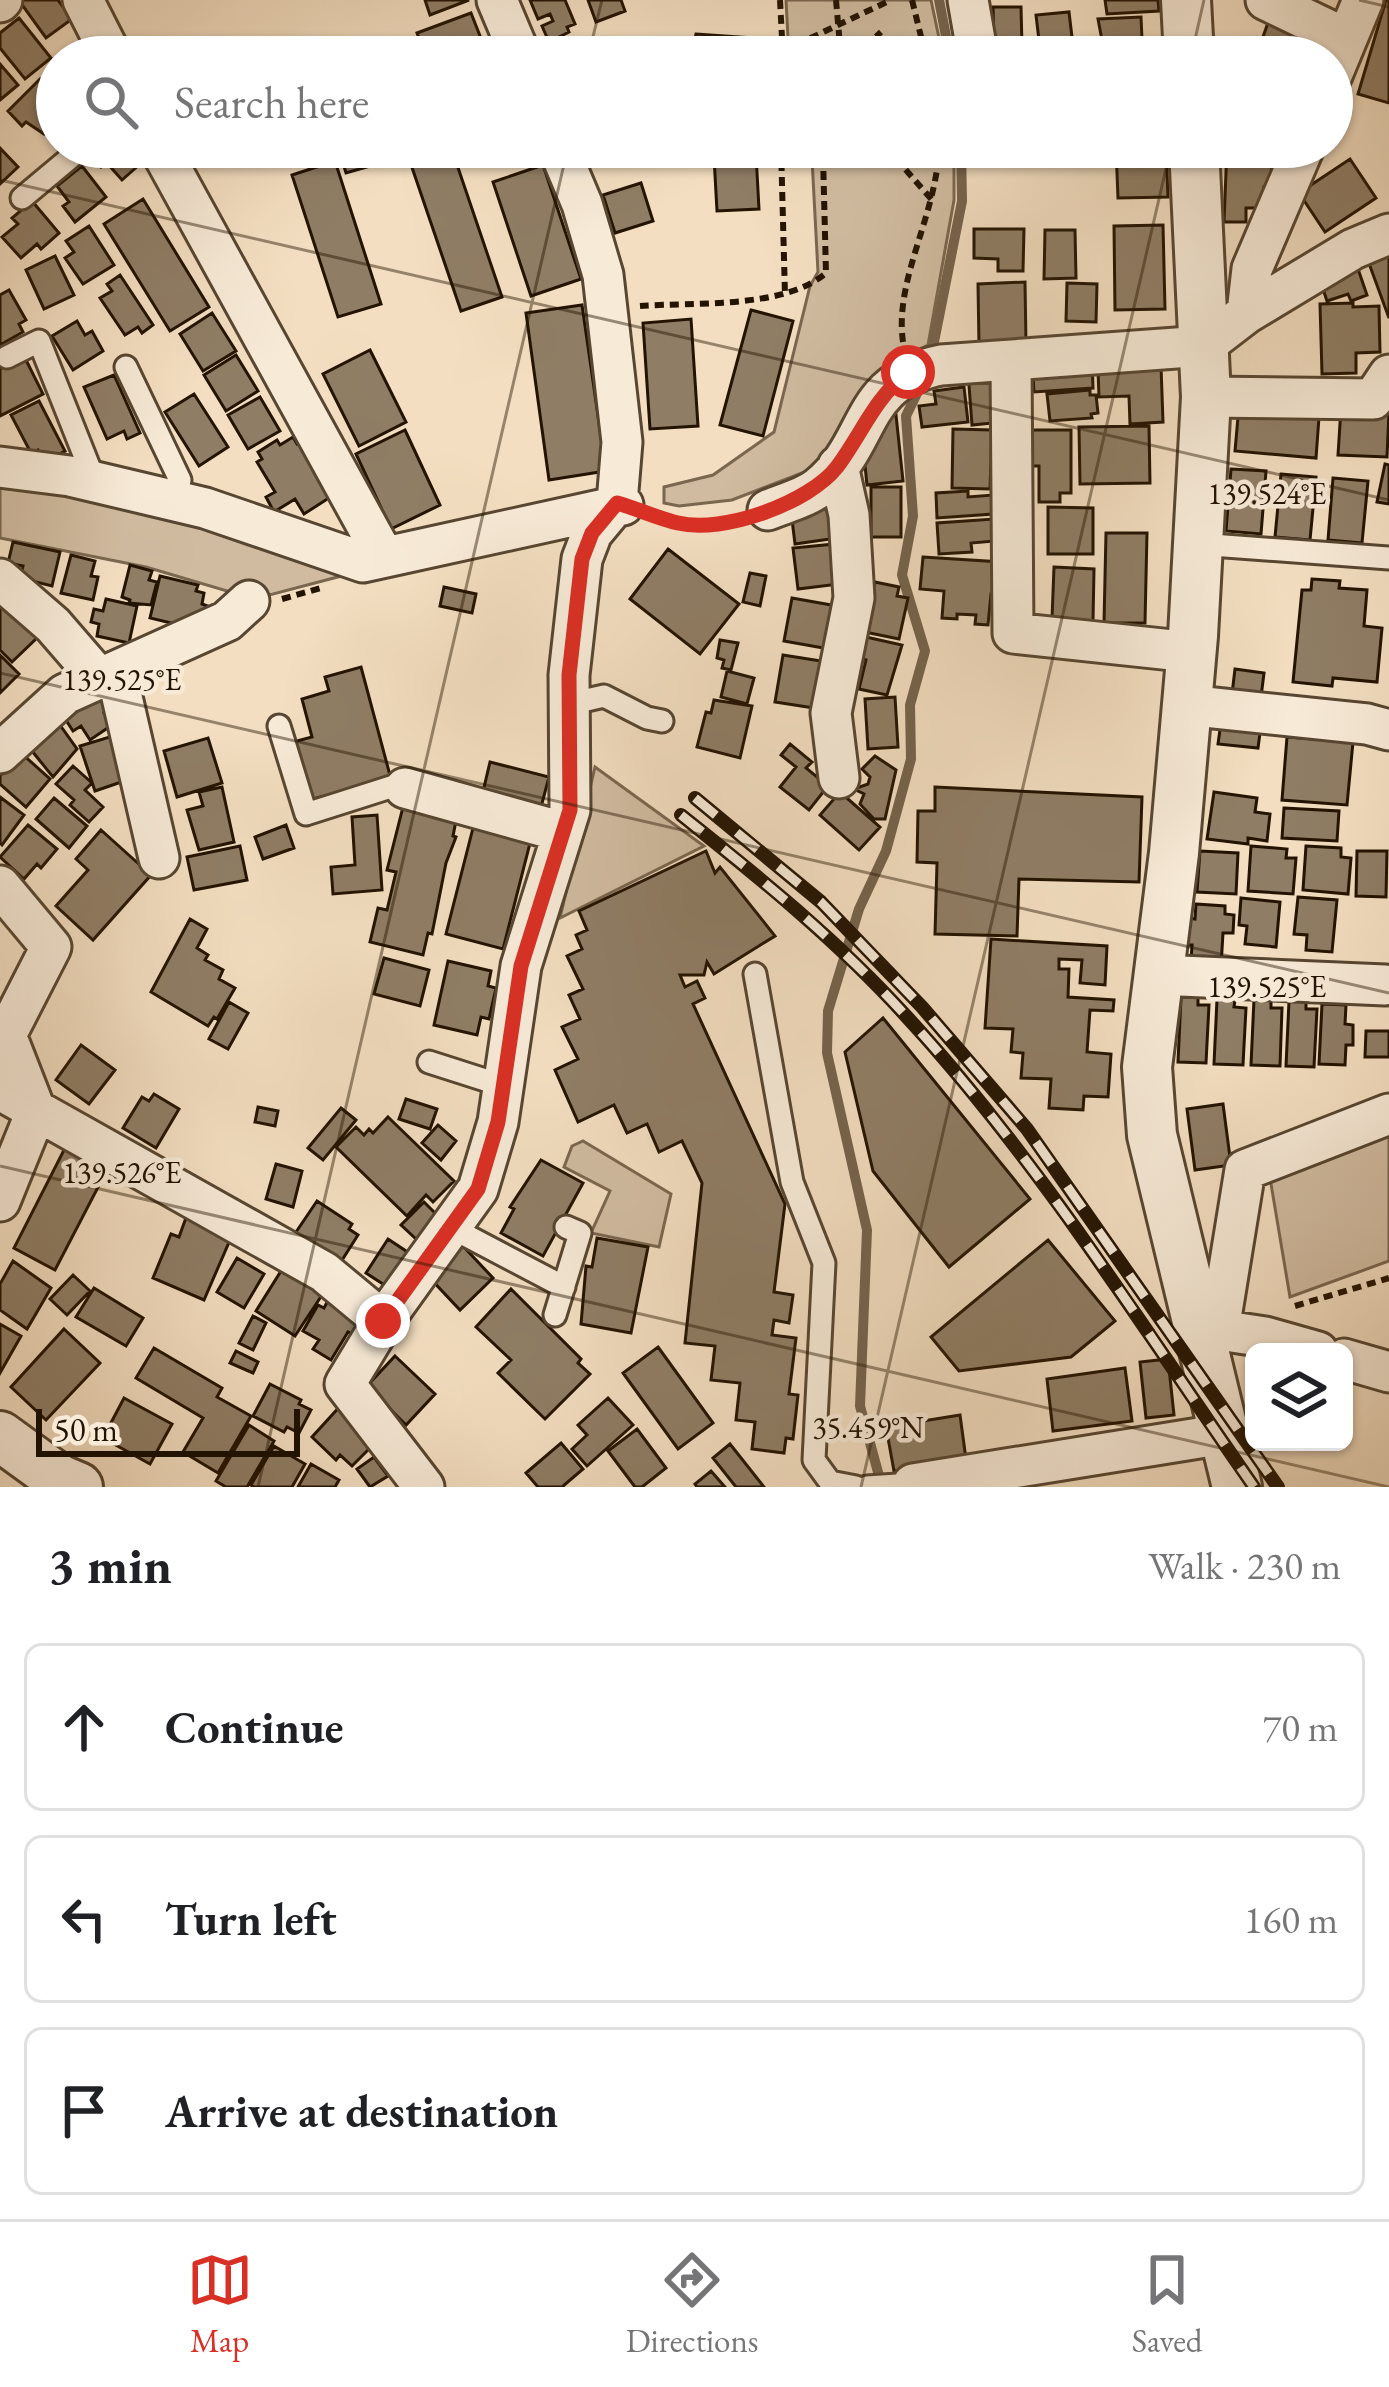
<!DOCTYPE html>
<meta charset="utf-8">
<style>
:root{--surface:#fff;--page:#f2f2f2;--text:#202124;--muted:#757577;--line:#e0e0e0;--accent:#d93025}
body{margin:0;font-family:"EB Garamond",serif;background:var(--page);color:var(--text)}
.controls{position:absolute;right:36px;bottom:36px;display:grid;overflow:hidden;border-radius:18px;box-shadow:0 3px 9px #0004}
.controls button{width:108px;height:108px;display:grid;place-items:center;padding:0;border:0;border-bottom:3px solid var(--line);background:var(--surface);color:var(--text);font:60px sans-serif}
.scale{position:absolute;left:36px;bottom:30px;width:264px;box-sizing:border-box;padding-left:12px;border:6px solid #231301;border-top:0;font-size:33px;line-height:42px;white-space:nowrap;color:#231301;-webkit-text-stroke:9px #f7ead7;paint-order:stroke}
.stop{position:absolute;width:36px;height:36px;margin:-27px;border:9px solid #d93025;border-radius:50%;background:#fff}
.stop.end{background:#d93025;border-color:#fff;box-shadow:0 3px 12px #0008}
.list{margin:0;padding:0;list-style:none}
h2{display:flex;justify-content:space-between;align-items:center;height:156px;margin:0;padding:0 48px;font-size:51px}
h2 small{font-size:39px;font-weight:400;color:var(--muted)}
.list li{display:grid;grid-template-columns:78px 1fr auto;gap:36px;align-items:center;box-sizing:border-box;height:168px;margin:0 24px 24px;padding:0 24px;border:3px solid var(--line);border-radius:18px}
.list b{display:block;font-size:45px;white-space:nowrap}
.list em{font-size:39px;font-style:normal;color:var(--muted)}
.icon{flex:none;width:66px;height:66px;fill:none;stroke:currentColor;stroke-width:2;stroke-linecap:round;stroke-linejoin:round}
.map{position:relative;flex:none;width:1389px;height:1487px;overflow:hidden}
.search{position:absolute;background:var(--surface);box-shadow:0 3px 9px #0004;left:36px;right:36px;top:36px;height:132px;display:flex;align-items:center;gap:30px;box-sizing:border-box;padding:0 42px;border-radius:66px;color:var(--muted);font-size:45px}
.sheet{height:732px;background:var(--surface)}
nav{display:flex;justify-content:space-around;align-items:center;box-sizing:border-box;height:168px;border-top:3px solid var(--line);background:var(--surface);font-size:33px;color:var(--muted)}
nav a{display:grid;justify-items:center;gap:6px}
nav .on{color:var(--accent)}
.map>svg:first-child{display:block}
.green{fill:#d0bba0;stroke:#7a6750;stroke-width:3}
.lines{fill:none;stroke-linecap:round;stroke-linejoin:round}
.stream{stroke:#75634d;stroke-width:10}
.building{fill:#8f7d65;stroke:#231301;stroke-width:3}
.service-casing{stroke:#574631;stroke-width:27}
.minor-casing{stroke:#574631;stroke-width:45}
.tertiary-casing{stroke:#574631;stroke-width:54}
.path{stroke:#231301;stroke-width:6;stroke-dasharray:9 6;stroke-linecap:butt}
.service{stroke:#f7ead7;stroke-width:21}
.minor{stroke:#f7ead7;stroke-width:39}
.tertiary{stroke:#f7ead7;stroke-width:48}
.rail-casing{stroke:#231301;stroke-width:14}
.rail{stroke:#f7ead7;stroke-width:9;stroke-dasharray:27;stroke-linecap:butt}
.route{stroke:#d93025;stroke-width:15}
.ticks{fill:none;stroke:#231301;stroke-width:3;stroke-opacity:0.45}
.ticks-label{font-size:30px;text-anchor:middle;fill:#231301;stroke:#f7ead7;stroke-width:9;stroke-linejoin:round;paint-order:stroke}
</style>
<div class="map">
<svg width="1389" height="1487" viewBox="0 0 1389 1487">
<rect width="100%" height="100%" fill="#f3dec1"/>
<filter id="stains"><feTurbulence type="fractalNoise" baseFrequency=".00167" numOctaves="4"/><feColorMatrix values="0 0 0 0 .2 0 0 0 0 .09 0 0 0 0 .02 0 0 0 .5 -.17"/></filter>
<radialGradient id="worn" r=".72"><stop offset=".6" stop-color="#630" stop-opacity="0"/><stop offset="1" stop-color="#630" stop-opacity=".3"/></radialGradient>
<path class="green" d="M786 0H931L943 57H789Z
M789 147H954V200L928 345 904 357 828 463 732 500 679 506 664 503V487L713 475 774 432 810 286 818 272 812 159 789 161Z
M0 478 144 507 349 574 254 599 146 567 0 538Z
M595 767 704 846 560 918Z
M1389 1123V1261L1290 1297 1270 1178Z
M583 1141 671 1194 659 1247 591 1233 610 1191 564 1167 572 1146Z"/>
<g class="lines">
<path class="stream" d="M939 0 950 57
M931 357 962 201 961 147
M882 1487 860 1406 867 1230 827 1053 828 1011 859 909 886 851 911 759 910 705 925 651 902 575 913 516 906 416 921 385"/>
</g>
<path class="building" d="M23 0H58L72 19 46 38 20 2Z
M425 0H469L430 15Z
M530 0H565L575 24 567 27 569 32 549 42 542 26 553 21 550 14 538 19Z
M588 0H621L625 11 596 22Z
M1105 0H1158L1159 11 1107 14Z
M1386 0H1389V103L1358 94Z
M993 7H1021L1022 45 994 46Z
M1069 12 1074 54 1041 57 1036 15Z
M471 13 486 51 469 57H426L417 33Z
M1271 14 1316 30 1306 57H1256Z
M1141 17 1142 39 1127 40V49L1104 51 1098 19Z
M19 18 51 58 25 79 0 48V33Z
M696 34 752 38 751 57H691Z
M0 64 18 85 0 100Z
M40 79 57 96V128L53 125 44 134 26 122 22 126 8 111Z
M96 147H139L148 157 122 180 106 162 101 167 89 154Z
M349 147H391L395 159 346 173 339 150Z
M405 147H451L502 297 461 311Z
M1166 147 1168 197 1118 198 1116 148Z
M1227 147H1272L1271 187H1264V208H1246V222H1224Z
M0 148 18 167 0 184Z
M756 154 759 209 717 211 714 157Z
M1350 159 1376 198 1325 232 1299 193Z
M335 161 381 304 338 317 292 175Z
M543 165 581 279 531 296 493 182Z
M82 166 106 197 75 222 63 206 69 202 57 186Z
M641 183 653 221 615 233 603 195Z
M143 199 209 307 170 331 104 224Z
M32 201 59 233 41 249 37 244 21 258 2 237 18 224 12 218Z
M1163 225 1165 309 1115 310 1114 226Z
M89 226 114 265 83 284 65 258 74 252 66 241Z
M974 229H1024L1023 271H998V259L974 258Z
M1045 230H1075L1076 278 1044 279Z
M1389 250V318L1367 258Z
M55 256 74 295 44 309 26 270Z
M1357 266 1367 295 1351 301 1348 294 1327 301 1320 280Z
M120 275 153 325 142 333 138 327 125 335 100 298 112 291 107 284Z
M1025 282 1026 344 979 345 978 284Z
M1067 283 1097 284 1096 322 1066 321Z
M9 290 26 320 19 324 23 332 0 345V295Z
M1353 303V307L1379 306 1380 352 1356 353V373L1322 374 1320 304Z
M582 305 606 471 549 480 526 313Z
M751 310 793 321 763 436 720 425Z
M212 313 236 351 203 371 180 334Z
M691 319 698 426 650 429 643 323Z
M77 321 85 335 92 331 103 351 73 370 52 336Z
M370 350 406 422 359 446 323 374Z
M236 355 258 391 226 411 204 375Z
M24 356 43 394 0 416V369Z
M1092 361 1093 388 1034 392 1033 374Z
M1161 366 1163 422 1130 424 1129 396 1099 397 1098 369Z
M989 370 990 383 996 382 993 423 972 425 968 372Z
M114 375 140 433 127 439 124 431 107 439 84 387Z
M964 387 968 422 922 427 919 406 936 404 934 391Z
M1090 390V395H1096L1098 413 1091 414 1092 418 1050 421 1047 394Z
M194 394 228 447 199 466 165 412Z
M260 397 280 431 248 449 228 415Z
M39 401 65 451 44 462 38 450 31 453 11 415Z
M1239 406 1319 417 1316 458 1235 451Z
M1341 408 1389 411 1387 457 1338 455Z
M896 415 903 481 867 485 864 456 870 455 868 437 881 436 879 417Z
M1149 426 1150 483 1080 484 1079 427Z
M953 429 992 430 990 489 952 488Z
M405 430 440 505 391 529 356 454Z
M1026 430H1071V493H1060V502H1039V466H1026Z
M293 437 297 444 306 439 332 496 304 514 295 499 274 512 266 497 275 492 257 462 262 459 258 452 277 440 280 445Z
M1385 464 1389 465V504L1377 502Z
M1231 469 1266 471 1261 534 1226 531Z
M1281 474 1316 477 1310 540 1275 537Z
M1333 478 1368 481 1362 543 1328 540Z
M871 487H901V537H871Z
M968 491V497L993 495V514L937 518 936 493Z
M831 497 837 538 795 544 790 503Z
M1048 507 1093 508V554H1048Z
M994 519 995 541 971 543 972 552 939 554 937 523Z
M1106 533H1147L1145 623H1104Z
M13 542 60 552 52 586 20 578 23 566 8 563Z
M835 544 839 584 798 589 793 548Z
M668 549 739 604 700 654 630 599Z
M71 555 95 561 91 576 98 577 93 600 61 593Z
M923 557 1001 562 998 595 991 594 988 625 975 624 976 615 957 614V619L942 618 944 591 920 589Z
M130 565 152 571 149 580 157 582 151 605 129 603 130 600 122 597Z
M1054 567 1094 569 1093 621 1052 619Z
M750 573 766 576 760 606 743 602Z
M160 576 198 585 196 591 204 593 202 604 213 608 175 624 150 618Z
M1312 579 1340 581 1339 588 1367 590 1364 626 1382 628 1377 682 1333 678 1332 686 1293 682 1302 590H1311Z
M875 582 899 587 897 596 908 598 899 639 865 632Z
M444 587 476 594 472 613 440 606Z
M792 598 837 606 829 649 784 641Z
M106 599 137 606 129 643 97 636 99 624 91 622 94 609 103 611Z
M5 603 38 637 12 662 0 650V608Z
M866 637 902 645 887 695 859 689 866 660 861 659Z
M720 640 738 643 731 670 722 668 724 660 717 658Z
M0 655 19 674 0 693Z
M783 655 821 661 814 708 775 702Z
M361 667 391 779 313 799 293 742 312 737 302 699 329 691 325 677Z
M1235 669 1264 673 1261 697 1232 694Z
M727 671 754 678 747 704 721 697Z
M96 687 110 709 104 713 112 725 90 740 81 726 73 731 60 711Z
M895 697 898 747 868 749 865 699Z
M714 700 752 706 740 758 697 747 706 712 711 713Z
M1222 715 1262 718 1258 748 1218 744Z
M55 718 77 749 53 777 32 751 39 744 34 737Z
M116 735 130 779 95 791 80 746Z
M1287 737 1353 742 1347 805 1282 800Z
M208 738 222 783 177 797 164 751Z
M790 744 812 762 806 768 828 786 809 810 780 787 796 767 781 755Z
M20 752 50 779 26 807 0 784V776Z
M875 756 896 770 885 819H874L860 804 864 794 854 789 868 784 870 777 862 769Z
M490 762 549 777 540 811 482 796Z
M73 766 92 783 85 790 103 807 89 822 70 805 74 800 56 784Z
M222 787 234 842 199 850 187 810 203 806 199 792Z
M935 787 1142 797 1139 882 1019 879 1017 936 935 934 937 863 917 862 918 811H935Z
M840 792 880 827 859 850 820 815Z
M1214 792 1257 798 1255 812 1270 814 1267 841 1248 838V844L1207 839Z
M0 797 24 815 2 845 0 843Z
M54 798 87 826 69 848 36 819Z
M404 803 457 816 453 836 456 837 446 863 432 934 428 933 423 955 370 942 378 908 387 910 396 872 387 870Z
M1284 808 1339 811 1337 841 1282 838Z
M377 815 382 890 333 894 331 867 355 865 352 817Z
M28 825 57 849 41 868 37 864 24 879 0 857Z
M286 825 294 848 263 859 255 837Z
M473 828 530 843 503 949 446 934Z
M101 830 151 875 93 940 56 906 88 870 76 859Z
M240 846 247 880 194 890 187 857Z
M1251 846 1287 849 1286 858H1296L1293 894 1248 891Z
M1306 846 1341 848V857L1351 858 1348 894 1303 890Z
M706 851 715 873 720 867 775 936 714 974 707 962 704 975H680L685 987 697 981 705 998 693 1004 785 1204 774 1292 793 1295 789 1323 774 1320 772 1335 796 1338 789 1394 798 1395 793 1439 786 1438 784 1453 752 1449 755 1422 736 1420 740 1383 711 1380 715 1346 685 1343 702 1183 682 1141 659 1152 647 1124 627 1133 614 1105 578 1122 555 1070 578 1059 562 1027 580 1019 569 995 583 989 567 956 582 949 576 935 587 930 579 911Z
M1200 851 1238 853 1236 894 1197 892Z
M1357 851H1387L1386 897 1356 896Z
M1298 897 1337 900 1332 952 1306 950 1307 935 1294 934Z
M1241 898 1280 902 1276 947 1245 944 1247 926 1239 925Z
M1196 904 1225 906V914L1234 915 1233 933H1223L1221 966 1191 963 1192 945H1185L1188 918 1195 919Z
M190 919 207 929 197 948 208 955 205 960 223 970 219 979 235 988 217 1019 214 1017 208 1026 151 992Z
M991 939 1107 946 1105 985 1080 983 1082 960 1059 959V969H1069L1068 997 1114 1000 1113 1011 1090 1010 1087 1052 1111 1054 1108 1097 1084 1096 1083 1110 1049 1108 1051 1079 1021 1078 1023 1053 1011 1052 1013 1029 985 1028Z
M384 958 429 970 420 1006 374 994Z
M448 961 491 971 488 986 496 988 489 1019 481 1017 477 1035 434 1025Z
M1181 997H1198V1005H1209L1206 1063 1178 1062Z
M1217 999 1235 1000 1234 1007 1246 1008 1243 1065 1214 1064Z
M1254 999 1271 1000V1008H1282L1280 1066 1251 1065Z
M1289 1001H1306V1009H1317L1314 1067 1286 1066Z
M229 1002 248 1013 228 1049 209 1039Z
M1322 1004 1346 1005 1345 1024 1353 1025V1045H1346L1345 1065 1319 1064Z
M883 1018 1030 1199 949 1267 873 1171 845 1052Z
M1366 1031H1389V1057H1365Z
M81 1045 115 1070 89 1104 56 1080Z
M154 1094 179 1109 156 1148 123 1128 142 1097 149 1101Z
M406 1099 437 1109 430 1129 399 1119Z
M1223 1104 1231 1165 1195 1170 1187 1109Z
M258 1107 278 1111 275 1126 255 1122Z
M341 1108 356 1120 323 1160 308 1148Z
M388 1117 454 1181 433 1202 426 1195 407 1216 336 1147 356 1127 364 1135 369 1129 373 1133Z
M438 1125 456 1141 441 1160 422 1143Z
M65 1148 107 1170 55 1270 14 1248Z
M541 1160 583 1183 543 1256 501 1233 514 1209 510 1207Z
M276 1164 302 1171 293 1207 266 1199Z
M317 1201 352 1224 349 1229 358 1235 339 1265 294 1235Z
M424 1202 438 1216 416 1239 401 1225Z
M187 1215 219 1228 217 1234 230 1240 204 1300 153 1278 171 1234 179 1237Z
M597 1238 648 1247 631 1333 581 1324 586 1266 592 1267Z
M388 1239 412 1255 389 1288 366 1273Z
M1048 1240 1115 1321 1071 1357 959 1371 931 1337Z
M462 1245 493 1278 460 1310 428 1276Z
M237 1258 264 1274 244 1308 217 1292Z
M13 1261 51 1288 27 1329 0 1310V1284Z
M286 1263 326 1289 295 1336 256 1311Z
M73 1275 90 1291 67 1315 50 1299Z
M94 1288 143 1318 126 1346 76 1317Z
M511 1289 581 1359 578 1363 590 1374 545 1419 498 1373 511 1360 476 1327Z
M331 1295 365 1316 354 1335 348 1332 331 1360 313 1349 319 1340 303 1331 318 1305 324 1308Z
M253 1316 266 1323 253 1350 239 1343Z
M0 1324 21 1336 0 1373Z
M64 1329 100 1363 46 1420 11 1387Z
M658 1347 713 1423 678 1449 623 1373Z
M154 1348 222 1388 217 1397 251 1416 218 1473 183 1452 203 1418 136 1378Z
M236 1351 258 1362 253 1373 230 1363Z
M395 1356 435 1394 406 1425 367 1386Z
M1168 1359 1174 1415 1146 1418 1140 1362Z
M1125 1368 1132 1421 1053 1431 1047 1379Z
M270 1384 301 1400 299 1404 311 1410 299 1433 287 1427 284 1432 253 1416Z
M124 1398 172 1424 150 1464 103 1438Z
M608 1398 633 1425 587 1466 572 1449 587 1435 578 1425Z
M342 1404 374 1444 352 1466 340 1455 336 1460 312 1437Z
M960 1415 966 1459 894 1471 886 1427Z
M249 1425 274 1441 247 1487H226L216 1481Z
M637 1429 666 1468 642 1487H635L608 1451Z
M561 1443 583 1469 562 1487H538L526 1473Z
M730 1444 764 1487H736L713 1458Z
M274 1446 305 1464 292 1487H254L251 1485Z
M374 1457 388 1476 370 1487 357 1469Z
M311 1464 339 1480 335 1487H298Z
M711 1471 725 1487H697L695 1484Z"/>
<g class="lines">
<g class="service-casing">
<path id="service" d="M22 198 83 147
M7 357 39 341 95 482
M126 367 180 480 175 501
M1198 544 1389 558
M569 704 604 696 647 718 662 721
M279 726 306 814 394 786 405 788
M755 974 792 1182 824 1263 814 1460 830 1482 856 1487
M429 1062 504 1086
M450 1227 564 1287
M555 1315 580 1233 566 1227
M867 1487 913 1484"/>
</g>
<g class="minor-casing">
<path id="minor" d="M83 0 112 57
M497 0 521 57
M968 0 978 57
M1266 0 1345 38
M0 2 2 0
M1332 75 1363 0
M159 147 383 555
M1247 313 1252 269 1304 147
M1011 361 1013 633 1191 652
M1206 397 1373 399 1389 375
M838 466 849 515 854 598 831 713 839 778
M0 467 70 476 205 508 363 562 623 505
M768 510C784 503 806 498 819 487 874 442 856 382 941 365L1204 346 1247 313 1353 249 1389 234
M0 579 53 625 98 677
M116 671 159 858
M1186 705 1367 724 1389 730
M0 753 65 694 227 621 249 601
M405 788 563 832
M0 886 51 947 6 1035 36 1112 0 1201
M1158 975 1385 985
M0 1090 324 1272 383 1321
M1219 1330 1265 1337 1318 1352
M1200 1335 1219 1330 1245 1170 1389 1114
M1344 1359 1389 1372
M913 1484 1224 1434
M424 1487 345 1384 383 1321 478 1189 498 1122 521 966 570 810 569 675 582 559 592 533 617 503 622 442 603 275 582 204 558 147"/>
</g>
<g class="tertiary-casing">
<path id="tertiary" d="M1186 0 1189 57
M1194 147 1206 397 1193 636 1174 853 1147 1067 1152 1135 1237 1487
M0 1436 59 1479 78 1487"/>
</g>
<path class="path" d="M780 0 783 57
M836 0 841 57
M912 0 926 57
M783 51 891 0
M854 57 881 32
M781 147 785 295
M886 147 932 200
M640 306C695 302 784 309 826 273L823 156 826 147
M903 342C894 279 937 215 939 147
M655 515C683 525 707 528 736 520
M282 599 321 588
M1295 1306 1389 1278"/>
<use href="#service" class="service"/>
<use href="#minor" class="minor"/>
<use href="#tertiary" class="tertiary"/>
<g class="rail-casing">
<path id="rail" d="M695 798 821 902 922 1007 1027 1129 1278 1487
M681 815C760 878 838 941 906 1016 1038 1159 1143 1328 1254 1487"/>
</g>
<use href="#rail" class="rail"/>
</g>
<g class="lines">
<path class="route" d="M383 1321 478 1189 498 1122 521 966 570 810 569 675 582 559 592 533 617 503C638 509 657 518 678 523 723 534 809 503 837 467 863 432 873 400 908 372"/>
</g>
<path class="ticks" d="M1359 0 1389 7M588 57 602 0M1191 57 1204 0M0 180 1389 500M0 673 1389 993M0 1166 1389 1487M258 1487 568 147M861 1487 1171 147"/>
<g class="ticks-label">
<text x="1267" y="504">139.524°E</text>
<text x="122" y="690">139.525°E</text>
<text x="1267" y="997">139.525°E</text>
<text x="122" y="1183">139.526°E</text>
<text x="868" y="1438">35.459°N</text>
</g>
<rect width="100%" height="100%" filter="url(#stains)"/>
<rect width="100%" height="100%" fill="url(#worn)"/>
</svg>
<div class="controls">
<button><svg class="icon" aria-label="layers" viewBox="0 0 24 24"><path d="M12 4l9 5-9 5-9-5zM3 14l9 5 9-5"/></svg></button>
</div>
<div class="scale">50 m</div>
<div class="stop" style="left:908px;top:372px"></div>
<div class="stop end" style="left:383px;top:1321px"></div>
<div class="search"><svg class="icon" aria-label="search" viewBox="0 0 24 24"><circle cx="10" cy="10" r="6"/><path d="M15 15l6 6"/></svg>Search here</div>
</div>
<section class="sheet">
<h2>3 min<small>Walk · 230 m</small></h2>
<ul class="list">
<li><svg class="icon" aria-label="ahead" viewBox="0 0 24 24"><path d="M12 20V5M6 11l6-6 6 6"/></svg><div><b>Continue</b></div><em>70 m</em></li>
<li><svg class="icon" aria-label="left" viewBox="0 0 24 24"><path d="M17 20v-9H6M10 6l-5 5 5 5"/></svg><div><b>Turn left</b></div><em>160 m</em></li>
<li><svg class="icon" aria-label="arrive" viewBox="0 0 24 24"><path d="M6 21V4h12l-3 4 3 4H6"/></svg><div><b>Arrive at destination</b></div></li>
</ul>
</section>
<nav>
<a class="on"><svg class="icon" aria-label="map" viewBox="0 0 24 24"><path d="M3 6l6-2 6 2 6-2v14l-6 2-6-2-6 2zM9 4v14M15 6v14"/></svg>Map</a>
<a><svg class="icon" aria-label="directions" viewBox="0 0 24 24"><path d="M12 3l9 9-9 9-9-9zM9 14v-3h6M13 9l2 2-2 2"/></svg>Directions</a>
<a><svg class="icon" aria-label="saved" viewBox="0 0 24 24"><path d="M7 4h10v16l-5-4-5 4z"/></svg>Saved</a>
</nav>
